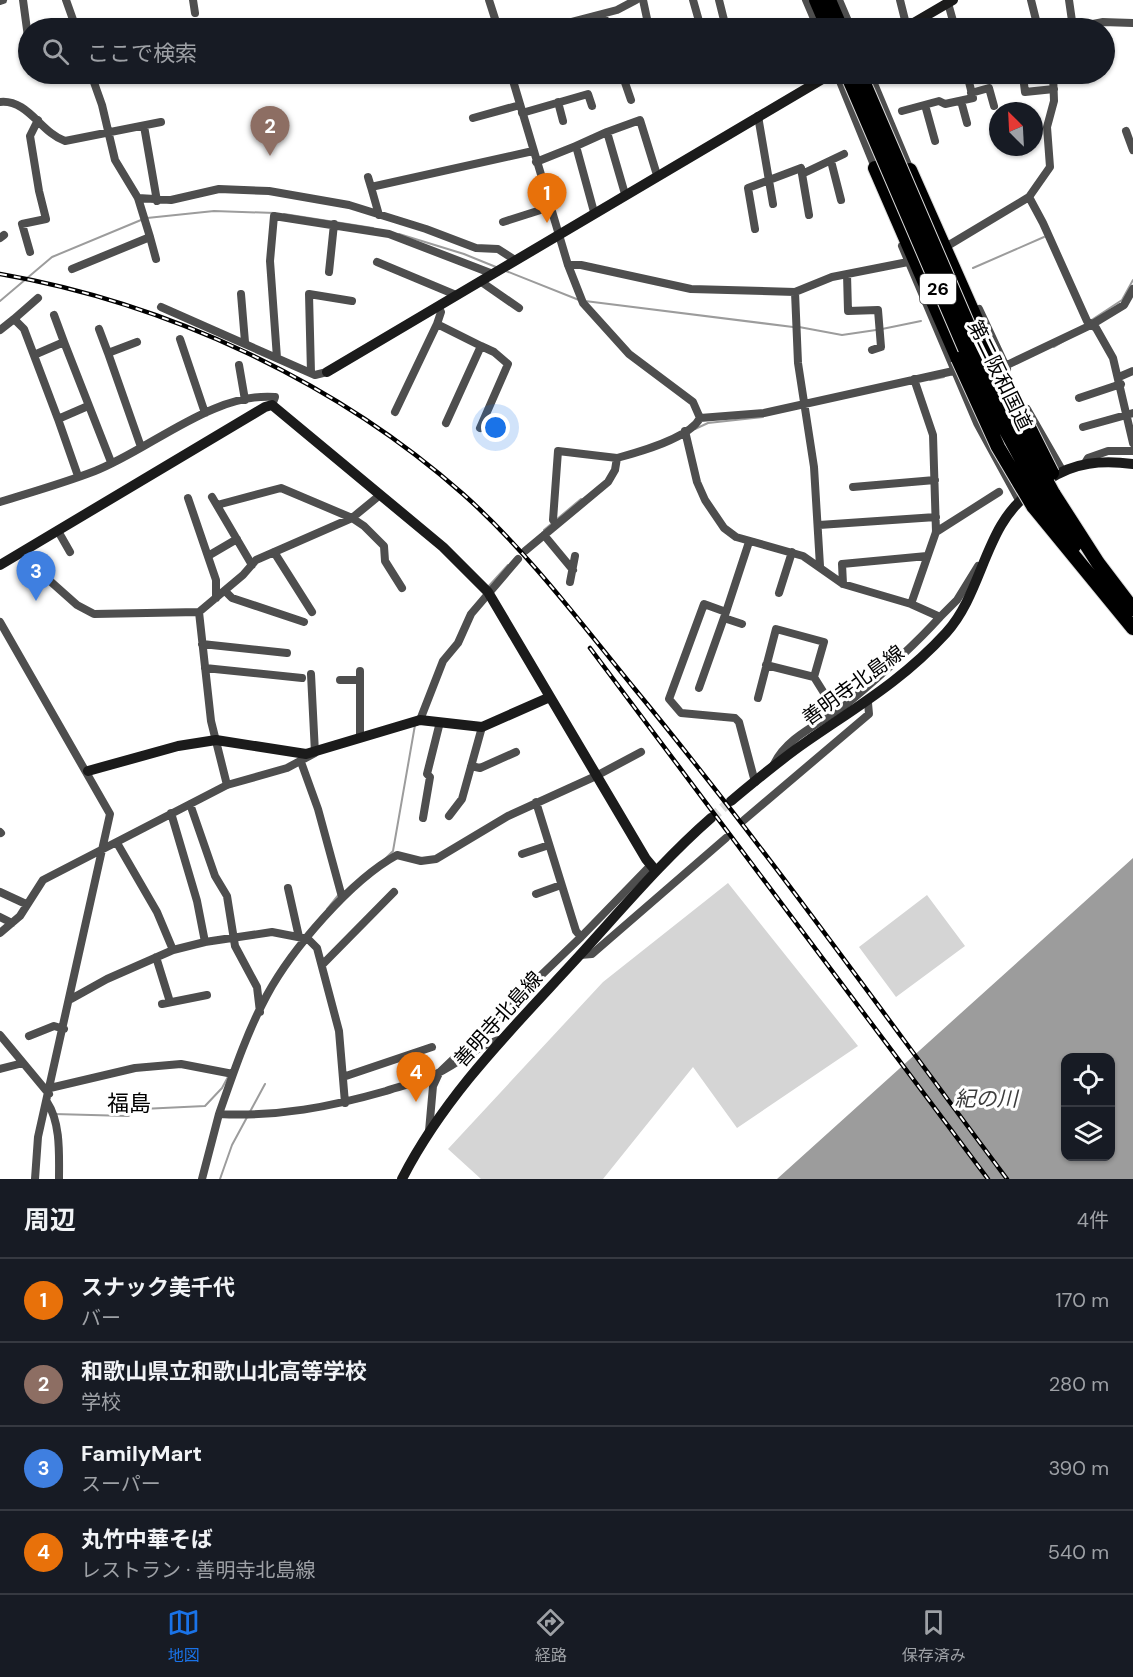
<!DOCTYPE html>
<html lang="ja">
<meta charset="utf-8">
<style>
:root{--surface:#171b24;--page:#242831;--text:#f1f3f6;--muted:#9ea1a6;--line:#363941;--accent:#1a73e8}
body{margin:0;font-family:"DM Sans","Noto Sans JP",sans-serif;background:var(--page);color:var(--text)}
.controls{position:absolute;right:18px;bottom:18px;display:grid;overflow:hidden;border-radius:12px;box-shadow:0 2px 4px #0004}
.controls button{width:54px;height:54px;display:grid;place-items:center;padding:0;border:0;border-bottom:2px solid var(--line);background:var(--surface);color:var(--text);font:30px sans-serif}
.compass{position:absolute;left:989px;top:102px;width:54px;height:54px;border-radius:50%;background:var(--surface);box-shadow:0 2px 4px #0004;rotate:336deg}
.you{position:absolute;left:496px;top:428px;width:21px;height:21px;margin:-15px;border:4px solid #fff;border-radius:50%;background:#1a73e8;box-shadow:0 0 0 9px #1a73e833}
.badge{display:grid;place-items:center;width:39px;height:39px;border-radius:50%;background:var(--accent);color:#fff;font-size:20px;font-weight:700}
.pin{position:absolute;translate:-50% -50px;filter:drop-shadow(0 2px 3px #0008)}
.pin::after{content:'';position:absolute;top:32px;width:21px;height:18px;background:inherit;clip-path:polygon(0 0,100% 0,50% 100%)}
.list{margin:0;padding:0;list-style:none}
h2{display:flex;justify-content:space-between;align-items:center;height:78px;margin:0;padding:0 24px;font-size:26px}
h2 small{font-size:20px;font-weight:400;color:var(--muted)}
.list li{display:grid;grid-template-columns:39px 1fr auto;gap:18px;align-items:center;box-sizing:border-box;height:84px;padding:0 24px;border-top:2px solid var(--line)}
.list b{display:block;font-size:22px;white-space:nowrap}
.list p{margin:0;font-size:20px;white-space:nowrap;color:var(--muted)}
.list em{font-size:20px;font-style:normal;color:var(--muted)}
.icon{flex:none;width:33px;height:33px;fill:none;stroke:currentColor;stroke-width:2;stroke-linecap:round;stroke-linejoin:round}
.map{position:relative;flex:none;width:1133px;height:1179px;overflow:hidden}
.search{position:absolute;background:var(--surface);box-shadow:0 2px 4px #0004;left:18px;right:18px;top:18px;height:66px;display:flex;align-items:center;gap:15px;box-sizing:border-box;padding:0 21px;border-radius:33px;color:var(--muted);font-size:22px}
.sheet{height:414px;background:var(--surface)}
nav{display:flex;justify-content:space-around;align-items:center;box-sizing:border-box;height:84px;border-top:2px solid var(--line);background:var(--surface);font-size:16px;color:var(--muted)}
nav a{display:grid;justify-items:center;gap:3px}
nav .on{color:var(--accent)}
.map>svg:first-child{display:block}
.green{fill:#d5d5d5}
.water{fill:#9c9c9c;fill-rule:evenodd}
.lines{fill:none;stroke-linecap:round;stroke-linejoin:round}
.stream{stroke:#9c9c9c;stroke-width:2}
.secondary-tunnel{stroke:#d9d9d9;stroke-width:10;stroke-dasharray:10 5;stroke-linecap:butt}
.highway-casing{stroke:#dbdbdb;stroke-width:16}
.street{stroke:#4e4e4e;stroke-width:8}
.secondary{stroke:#1b1b1b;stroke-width:10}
.highway{stroke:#000;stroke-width:14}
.rail-casing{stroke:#000;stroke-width:4.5}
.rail{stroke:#fff;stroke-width:2;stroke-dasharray:7;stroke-linecap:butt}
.highway-bridge-casing{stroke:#dbdbdb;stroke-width:16;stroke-linecap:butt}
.highway-bridge{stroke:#000;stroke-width:14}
.labels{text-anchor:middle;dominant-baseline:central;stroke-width:6;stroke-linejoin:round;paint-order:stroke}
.shield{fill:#fff;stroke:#4c4c4c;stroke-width:1.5}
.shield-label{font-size:18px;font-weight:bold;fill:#000}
.street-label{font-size:20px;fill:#000;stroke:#fff}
.water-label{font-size:21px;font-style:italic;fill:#3d3d3d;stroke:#fff}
.quarter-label{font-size:22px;fill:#000;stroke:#fff}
</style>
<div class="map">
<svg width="1133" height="1179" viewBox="0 0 1133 1179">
<rect width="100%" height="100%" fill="#fff"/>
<path class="green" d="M728 883 858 1046 737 1128 693 1067 603 1179H481L448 1149 603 982Z
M927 895 965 946 896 997 859 947Z"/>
<path class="water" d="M1133 858V1179H777ZM1066 1058H1110V1156H1066Z"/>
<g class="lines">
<path class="stream" d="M284 214 373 228
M147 218 214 211 275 213
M399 234 464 254 496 267
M973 268 1044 237
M506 271 579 300
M0 301 52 257 141 220
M585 301 793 327
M1090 321 1122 300 1133 280
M799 327 842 335 876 330
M882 329 921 321
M1054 347 1069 338
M930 380 944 377
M695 429 708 423 763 417
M544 530 581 499
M487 588 508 565
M384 860 393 851 415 725
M327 909 339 894
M54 1114 128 1116 142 1109 205 1106 222 1088 229 1075
M220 1179 232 1145 265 1084"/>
<path class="secondary-tunnel" d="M711 818 731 801"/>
<g class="highway-casing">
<path id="highway" d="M816 0 828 28
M829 0 841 28
M875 168 958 359
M910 170 988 346
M1053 493 1098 563 1133 609
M1043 499 1074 546
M1033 506 1133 628"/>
</g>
<path class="street" d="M23 0 28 37
M66 0 76 28
M193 0 195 13
M489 0 498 28
M643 0 649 28
M693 0 701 28
M719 0 726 28
M806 0 818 28
M839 0 851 28
M900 0 907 28
M1031 0 1038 28
M1069 0 1073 28
M0 1 3 0
M948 3 955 28
M603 14 608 28
M548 28 617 10 636 0
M1073 28 1103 22 1133 23
M91 74 102 105 115 160 138 198 150 237
M511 74 568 265 583 303 629 354 693 402 700 418C690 438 639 452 617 458L615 470 608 482 525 551
M622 74 631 100
M837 74 876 170
M870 74 911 172
M1023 76 1025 92 1054 89
M971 93 989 88 994 106
M961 101 967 123
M0 102C28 99 41 133 65 141L161 122
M558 102 563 121
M925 105 935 141
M902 111 939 101 945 104 973 98 967 74
M522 113 588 94 592 106
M758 116 773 204
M473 118 520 105
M144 126 157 201
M1126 131 1133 150
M607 132 640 120 657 175
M576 146 607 132 625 194
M831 161 841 200
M536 162 576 146 594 212
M802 174 844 154
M368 177 371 187
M1029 197 1043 223 1087 321 1096 328 1113 358 1133 443
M138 198 171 200 219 189 269 191 349 205 426 229 476 248 498 249 515 260
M379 215 371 187 533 151
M503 222 550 207
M755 229 748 188 801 168 809 215
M0 238 4 235
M949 245 1029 197 1050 167 1047 127 1054 101 1053 74
M902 246 977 423 1019 500
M30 252 22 224 46 219 39 191 30 136 38 120
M377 262 456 295
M568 265H581L691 289 795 292 832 277 908 262
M72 269 150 237 156 259
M329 272 334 224
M847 274 848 311 878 310 881 347 872 350
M480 281 519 308
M795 292 798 363 814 467 820 566
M241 294 245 342
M38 298 14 319 24 329 58 419
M161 307 315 375 327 372
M979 309 1007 369
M437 324 481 346 446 423
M99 329 108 353 137 342
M0 330 14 319
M180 339 205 413
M64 342 111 462
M108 353 141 447
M34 355 64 342 54 315
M277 358 270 261 274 216 389 234 493 274
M239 365 245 400
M997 367 1005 366 1091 325 1124 305 1133 289
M311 373 309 294 352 301
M1119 377 1133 371
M1079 398 1121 384
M1027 409 1062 470
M395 412 437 324 441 312 438 306
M700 418 764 413 958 370
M1083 427 1133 413
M480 428 508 364 494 352 481 346
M685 431 697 482 705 500 724 528 736 537 803 556 843 584 911 604 940 617 957 600 978 566
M1085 463 1088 458 1108 451H1133
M78 476 58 419 88 406
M853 487 935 480
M212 497 252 565
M188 498 216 580V598
M0 502C32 492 64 483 95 471 151 449 213 392 275 397L272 405
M217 505 281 488 352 518 364 526 384 546 385 561 402 588
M557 524 553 520 558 451 617 458
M819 525 936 517
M58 531 70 552
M936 532 999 492
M544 535 573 570
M26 550 41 573 77 605 94 614 199 612 243 575 256 560 352 518 380 495
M274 552 312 612
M208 556 237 539
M570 582 575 556
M843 584 842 564 927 556
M225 591 232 598 304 622
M779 593 792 552
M911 604 936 532 933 435 914 379
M199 612 211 721 227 785
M726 612 749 542
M724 618 742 624
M0 622 110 814 38 1137 35 1179
M202 644 287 653
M205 668 302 678
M814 677 824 693 825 718
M340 680H360
M699 688 726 612 704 604 669 699 681 713 735 718 739 722 755 782
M758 698 776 629 824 642 814 677 766 665
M420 720 443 661 458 643 471 614 518 559
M360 738V671
M301 762 318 809 342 897
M774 764C788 735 823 723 848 703 880 676 912 648 940 617
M471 766 480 768 516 752
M536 802 576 931 581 937
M190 804 215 876 227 896 235 946 257 987 260 1012
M171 813 197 901 205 942
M449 816 462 799 482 727
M423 818 430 777 427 774 440 722
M744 820 869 714 868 703
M0 832 1 833
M117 843 157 912 173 950
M522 854 549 845
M288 888 299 937
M0 892 26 904
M536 894 561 885
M0 917 12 923
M0 933 20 916 43 880 227 785 287 768 315 753 311 674
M580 955 592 954 726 838
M156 957 170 1002
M322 965 394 892
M71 999 107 979 173 950 205 942 272 932 308 939 317 948 339 1031 345 1103
M162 1004 207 995
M0 1035 49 1094
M29 1036 54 1026 64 1029
M0 1069 23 1063
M343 1077 432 1047
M50 1088 135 1068 181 1064 233 1074
M47 1102C61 1123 59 1155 59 1179
M219 1114C233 1074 247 1032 267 995 292 949 351 880 397 855L421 861 436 859 508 816 596 776 641 752
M429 1131 433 1086 439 1073 581 937 650 866
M202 1179 219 1114C278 1117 330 1107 386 1091 400 1086 416 1083 430 1077 456 1066 475 1046 502 1039"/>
<path class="secondary" d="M905 28 953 0
M327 372 831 74
M1048 480C1074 462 1102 460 1133 464
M0 565 265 407 272 405 443 547 488 592 646 859 656 871
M88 771 178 746 216 740 306 754 420 720 482 727 550 697
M731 801C755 781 780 760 806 742 858 706 903 680 946 633 984 591 984 524 1032 491
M402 1179C446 1093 515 1026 579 956 622 909 663 860 711 818"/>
<use href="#highway" class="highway"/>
<g class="rail-casing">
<path id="rail" d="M0 274C167 303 335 381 463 494 527 551 580 622 634 688 765 847 884 1015 1007 1179
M590 648 988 1179"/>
</g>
<use href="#rail" class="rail"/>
<g class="highway-bridge-casing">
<path id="highway-bridge" d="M847 74 978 379 1043 499
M860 74 989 374 1053 493
M988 346 1052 473
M958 359 998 447 1033 506"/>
</g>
<use href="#highway-bridge" class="highway-bridge"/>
</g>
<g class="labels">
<rect class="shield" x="920" y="274" width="36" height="30" rx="4.5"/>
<g class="shield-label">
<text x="938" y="289">26</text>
</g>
<g class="street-label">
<text transform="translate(1000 375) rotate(64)">第二阪和国道</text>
<text transform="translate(853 685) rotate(-36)">善明寺北島線</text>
<text transform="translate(498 1019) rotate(-48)">善明寺北島線</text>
</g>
<g class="water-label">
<text x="986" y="1099">紀の川</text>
</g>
<g class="quarter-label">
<text x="129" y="1103">福島</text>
</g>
</g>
</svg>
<div class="controls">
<button><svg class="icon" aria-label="locate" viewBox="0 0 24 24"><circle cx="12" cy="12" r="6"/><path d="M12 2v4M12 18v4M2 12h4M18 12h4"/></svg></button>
<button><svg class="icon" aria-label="layers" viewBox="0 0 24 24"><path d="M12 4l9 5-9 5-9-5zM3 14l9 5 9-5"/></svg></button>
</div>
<svg class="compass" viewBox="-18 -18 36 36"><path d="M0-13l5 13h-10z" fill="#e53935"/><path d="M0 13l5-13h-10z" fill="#9ea1a6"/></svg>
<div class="you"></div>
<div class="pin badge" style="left:547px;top:223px;background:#e8710a">1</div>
<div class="pin badge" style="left:270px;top:156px;background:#8d6e63">2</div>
<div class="pin badge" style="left:36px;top:601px;background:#3f7fe0">3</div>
<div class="pin badge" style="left:416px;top:1102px;background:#e8710a">4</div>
<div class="search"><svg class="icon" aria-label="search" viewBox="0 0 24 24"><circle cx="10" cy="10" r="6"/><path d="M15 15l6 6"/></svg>ここで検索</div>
</div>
<section class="sheet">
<h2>周辺<small>4件</small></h2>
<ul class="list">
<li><span class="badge" style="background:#e8710a">1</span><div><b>スナック美千代</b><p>バー</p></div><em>170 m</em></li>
<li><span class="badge" style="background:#8d6e63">2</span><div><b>和歌山県立和歌山北高等学校</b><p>学校</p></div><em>280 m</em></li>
<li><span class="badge" style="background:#3f7fe0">3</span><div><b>FamilyMart</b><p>スーパー</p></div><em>390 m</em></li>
<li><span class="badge" style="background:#e8710a">4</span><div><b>丸竹中華そば</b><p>レストラン · 善明寺北島線</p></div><em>540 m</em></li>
</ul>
</section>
<nav>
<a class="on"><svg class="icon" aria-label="map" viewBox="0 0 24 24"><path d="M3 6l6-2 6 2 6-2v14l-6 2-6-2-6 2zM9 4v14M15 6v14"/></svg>地図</a>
<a><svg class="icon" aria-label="directions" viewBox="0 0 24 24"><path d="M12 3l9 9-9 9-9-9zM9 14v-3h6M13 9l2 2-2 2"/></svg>経路</a>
<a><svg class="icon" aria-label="saved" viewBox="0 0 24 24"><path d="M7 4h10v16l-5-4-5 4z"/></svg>保存済み</a>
</nav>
